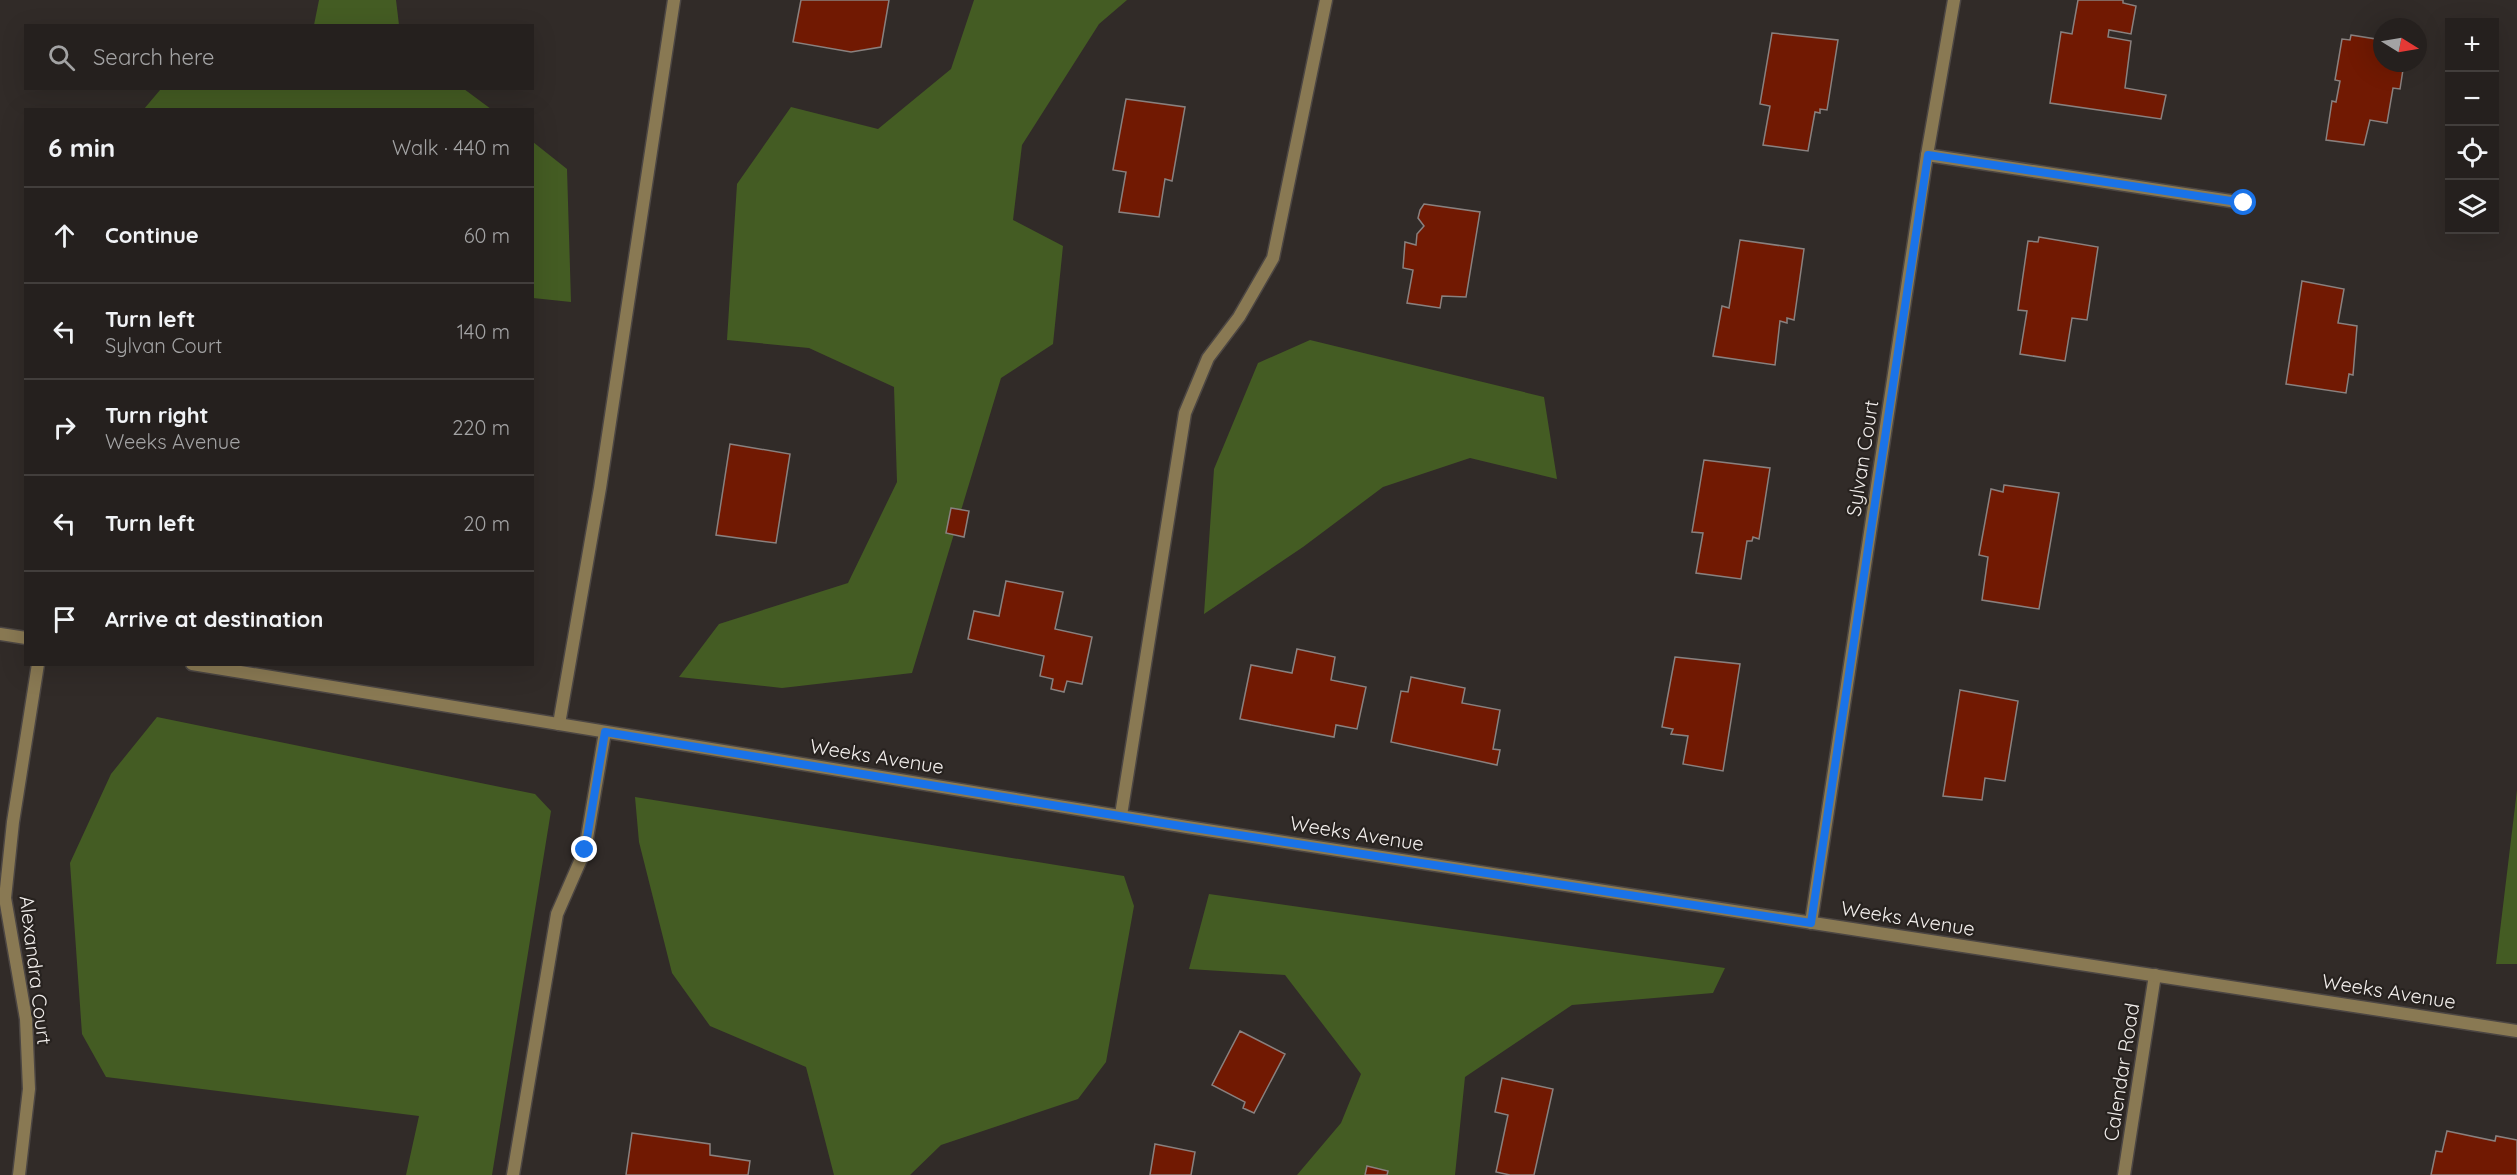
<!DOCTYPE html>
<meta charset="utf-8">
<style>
:root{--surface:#25201e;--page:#2d2827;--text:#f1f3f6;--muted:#a3a3a4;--line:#423e3c}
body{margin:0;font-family:Quicksand,sans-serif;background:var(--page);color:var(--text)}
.controls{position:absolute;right:18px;top:18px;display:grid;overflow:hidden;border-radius:0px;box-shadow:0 6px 24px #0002}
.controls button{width:54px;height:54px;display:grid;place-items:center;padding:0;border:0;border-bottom:2px solid var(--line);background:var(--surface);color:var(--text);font:30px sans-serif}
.compass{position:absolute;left:2373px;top:18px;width:54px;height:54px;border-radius:50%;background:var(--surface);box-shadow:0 6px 24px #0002;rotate:101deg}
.stop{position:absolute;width:18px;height:18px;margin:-14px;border:4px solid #1a73e8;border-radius:50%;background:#fff}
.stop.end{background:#1a73e8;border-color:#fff;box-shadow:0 2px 6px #0008}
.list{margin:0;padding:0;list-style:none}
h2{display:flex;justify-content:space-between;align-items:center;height:78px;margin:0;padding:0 24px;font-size:26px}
h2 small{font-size:20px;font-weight:400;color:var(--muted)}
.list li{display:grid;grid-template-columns:39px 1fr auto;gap:18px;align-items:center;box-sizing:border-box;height:96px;padding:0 24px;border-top:2px solid var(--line)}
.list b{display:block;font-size:22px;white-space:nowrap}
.list p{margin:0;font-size:20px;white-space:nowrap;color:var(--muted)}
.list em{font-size:20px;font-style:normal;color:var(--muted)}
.icon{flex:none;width:33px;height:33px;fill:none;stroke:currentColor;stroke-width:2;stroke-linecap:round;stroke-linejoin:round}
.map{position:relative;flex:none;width:2517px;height:1175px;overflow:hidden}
.search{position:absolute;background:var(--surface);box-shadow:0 6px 24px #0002;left:24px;top:24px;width:510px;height:66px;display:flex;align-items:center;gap:15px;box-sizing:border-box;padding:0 21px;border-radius:0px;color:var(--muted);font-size:22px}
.panel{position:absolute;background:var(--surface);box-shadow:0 6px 24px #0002;left:24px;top:108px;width:510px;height:558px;border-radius:0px}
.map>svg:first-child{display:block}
.green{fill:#445c23}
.building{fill:#711902;stroke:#89817f;stroke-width:1.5}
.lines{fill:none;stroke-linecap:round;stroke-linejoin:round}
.service-casing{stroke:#4c4643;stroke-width:15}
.minor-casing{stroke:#4c4643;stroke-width:15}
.tertiary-casing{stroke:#4c4643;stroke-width:15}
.service{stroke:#897953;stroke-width:12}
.minor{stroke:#897953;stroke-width:12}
.tertiary{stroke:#897953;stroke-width:12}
.route{stroke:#1a73e8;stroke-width:8}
.labels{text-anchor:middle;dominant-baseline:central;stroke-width:4.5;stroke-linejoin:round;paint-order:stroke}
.street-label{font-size:20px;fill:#f2eeec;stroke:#27221f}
</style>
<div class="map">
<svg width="2517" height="1175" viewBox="0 0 2517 1175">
<rect width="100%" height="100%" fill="#312b28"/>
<path class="green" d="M319 0H396L399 25H314Z
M974 0H1127L1099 24 1022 145 1013 220 1063 246 1053 344 1001 378 912 673 782 688 679 677 719 624 848 583 897 482 894 387 809 348 727 340 737 184 791 107 878 129 951 69Z
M233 89H464L491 109H144L160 90Z
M533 142 567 169 571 302 533 298Z
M1310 340 1544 397 1557 479 1470 458 1383 487 1303 547 1204 614 1214 469 1258 363Z
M157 717 535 794 551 811 492 1175H406L419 1116 106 1077 82 1034 70 863 111 774Z
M2517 790V964H2496Z
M635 797 1124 876 1134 906 1106 1062 1078 1099 941 1145 910 1175H834L806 1067 710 1026 672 973 639 842Z
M1209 894 1725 968 1713 993 1572 1005 1465 1077 1455 1175H1297L1341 1123 1361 1074 1285 975 1189 969Z"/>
<path class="building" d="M801 0H889L881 47 851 52 793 42Z
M2078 0H2123V3L2136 6 2131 34 2109 30 2108 37 2131 41 2125 88 2166 95 2161 119 2050 103 2061 32 2072 34Z
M1772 33 1838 40 1827 110 1820 109V113L1815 112 1808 151 1763 145 1770 106 1760 104Z
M2351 35 2382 40V63H2404L2400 89 2393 88 2387 123 2370 120 2364 145 2326 140 2332 101 2336 102 2340 81 2335 80 2342 39 2350 40Z
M1126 99 1185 107 1172 181 1165 179 1159 217 1119 212 1126 172 1113 170Z
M1424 204 1480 212 1466 297 1442 296 1440 308 1407 303 1413 270 1403 268 1405 242 1416 245 1417 234 1424 226 1418 218 1420 210Z
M2039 237 2098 247 2087 320 2072 318 2065 361 2020 354 2027 311 2018 310 2028 241 2038 242Z
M1740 240 1804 249 1794 320 1787 318V323L1780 321 1775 365 1713 356 1722 306 1729 308Z
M2302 281 2344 289 2338 323 2357 326 2353 375 2349 374 2346 393 2286 384Z
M730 444 790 454 776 543 716 535Z
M1704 460 1770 468 1759 539 1753 537 1752 541H1747L1741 579 1696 573 1703 533 1692 532Z
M2004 485 2059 493 2039 609 1982 600 1988 557 1979 555 1991 489 2003 492Z
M951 508 969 511 964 537 946 533Z
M1006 581 1063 592 1055 629 1092 637 1082 684 1067 681 1064 692 1051 689 1053 679 1040 676 1044 656 968 639 974 611 999 616Z
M1297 649 1335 657 1331 680 1366 687 1357 729 1336 725 1334 737 1240 719 1251 665 1292 673Z
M1675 657 1740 664 1723 771 1683 764 1688 736 1671 734 1673 729 1662 727Z
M1411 677 1465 688 1462 703 1500 710 1493 749 1500 750 1497 765 1391 742 1401 691 1408 692Z
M1960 690 2018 701 2005 781 1985 778 1982 800 1943 796Z
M1240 1031 1285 1054 1254 1113 1243 1108 1245 1102 1212 1085Z
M1502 1078 1553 1089 1534 1175H1510L1496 1172 1508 1115 1495 1112Z
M2447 1131 2495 1141 2496 1136 2517 1140V1175H2431L2436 1151 2442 1152Z
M632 1133 710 1144V1155L750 1161 748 1175H626Z
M1155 1144 1195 1152 1191 1175H1150Z
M1367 1166 1388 1171 1387 1175H1365Z"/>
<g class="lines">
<g class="service-casing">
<path id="service" d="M1927 155 2244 203
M559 724 600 488 674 0
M1121 815 1185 413 1208 358 1239 317 1273 258 1326 0
M513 1175 557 914 585 850 605 732"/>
</g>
<g class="minor-casing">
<path id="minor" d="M1811 923 1927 155 1954 0
M19 1175 29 1089 26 1019 5 898 13 822 38 664
M2124 1175 2155 975"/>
</g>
<g class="tertiary-casing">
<path id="tertiary" d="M0 634 26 638
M192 664 1187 827 2517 1031"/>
</g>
<use href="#service" class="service"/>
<use href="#minor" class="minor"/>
<use href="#tertiary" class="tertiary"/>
</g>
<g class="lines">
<path class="route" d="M585 850 605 732 1187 827 1811 923 1928 155 2244 203"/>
</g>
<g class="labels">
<g class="street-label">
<text transform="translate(1862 458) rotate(-81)">Sylvan Court</text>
<text transform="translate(877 756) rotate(9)">Weeks Avenue</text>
<text transform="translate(1357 833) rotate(9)">Weeks Avenue</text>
<text transform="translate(1908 918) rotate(9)">Weeks Avenue</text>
<text transform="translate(36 970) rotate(83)">Alexandra Court</text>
<text transform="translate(2389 991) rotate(9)">Weeks Avenue</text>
<text transform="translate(2121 1072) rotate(-81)">Calendar Road</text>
</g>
</g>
</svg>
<div class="controls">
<button>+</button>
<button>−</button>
<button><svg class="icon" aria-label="locate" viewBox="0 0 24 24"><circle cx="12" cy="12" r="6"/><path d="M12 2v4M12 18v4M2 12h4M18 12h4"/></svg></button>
<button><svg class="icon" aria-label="layers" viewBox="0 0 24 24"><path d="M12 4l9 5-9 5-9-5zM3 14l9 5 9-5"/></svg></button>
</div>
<svg class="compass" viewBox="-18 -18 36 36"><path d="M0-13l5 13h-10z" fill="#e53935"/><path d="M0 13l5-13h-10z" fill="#a3a3a4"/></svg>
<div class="stop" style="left:2244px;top:203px"></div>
<div class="stop end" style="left:585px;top:850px"></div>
<div class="search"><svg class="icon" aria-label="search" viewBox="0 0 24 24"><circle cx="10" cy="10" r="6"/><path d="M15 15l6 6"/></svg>Search here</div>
<section class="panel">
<h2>6 min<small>Walk · 440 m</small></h2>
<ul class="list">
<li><svg class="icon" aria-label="ahead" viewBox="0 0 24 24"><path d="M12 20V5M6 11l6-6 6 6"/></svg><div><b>Continue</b></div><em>60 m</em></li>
<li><svg class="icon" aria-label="left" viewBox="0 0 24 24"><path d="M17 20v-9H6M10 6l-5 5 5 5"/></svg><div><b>Turn left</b><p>Sylvan Court</p></div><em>140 m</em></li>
<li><svg class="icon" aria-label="right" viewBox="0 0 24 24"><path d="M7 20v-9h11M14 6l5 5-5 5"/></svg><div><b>Turn right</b><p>Weeks Avenue</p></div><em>220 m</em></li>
<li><svg class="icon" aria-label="left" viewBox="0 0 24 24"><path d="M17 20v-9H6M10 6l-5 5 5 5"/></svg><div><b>Turn left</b></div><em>20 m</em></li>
<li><svg class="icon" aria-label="arrive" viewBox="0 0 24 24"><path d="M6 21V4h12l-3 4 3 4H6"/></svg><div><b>Arrive at destination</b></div></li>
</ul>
</section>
</div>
